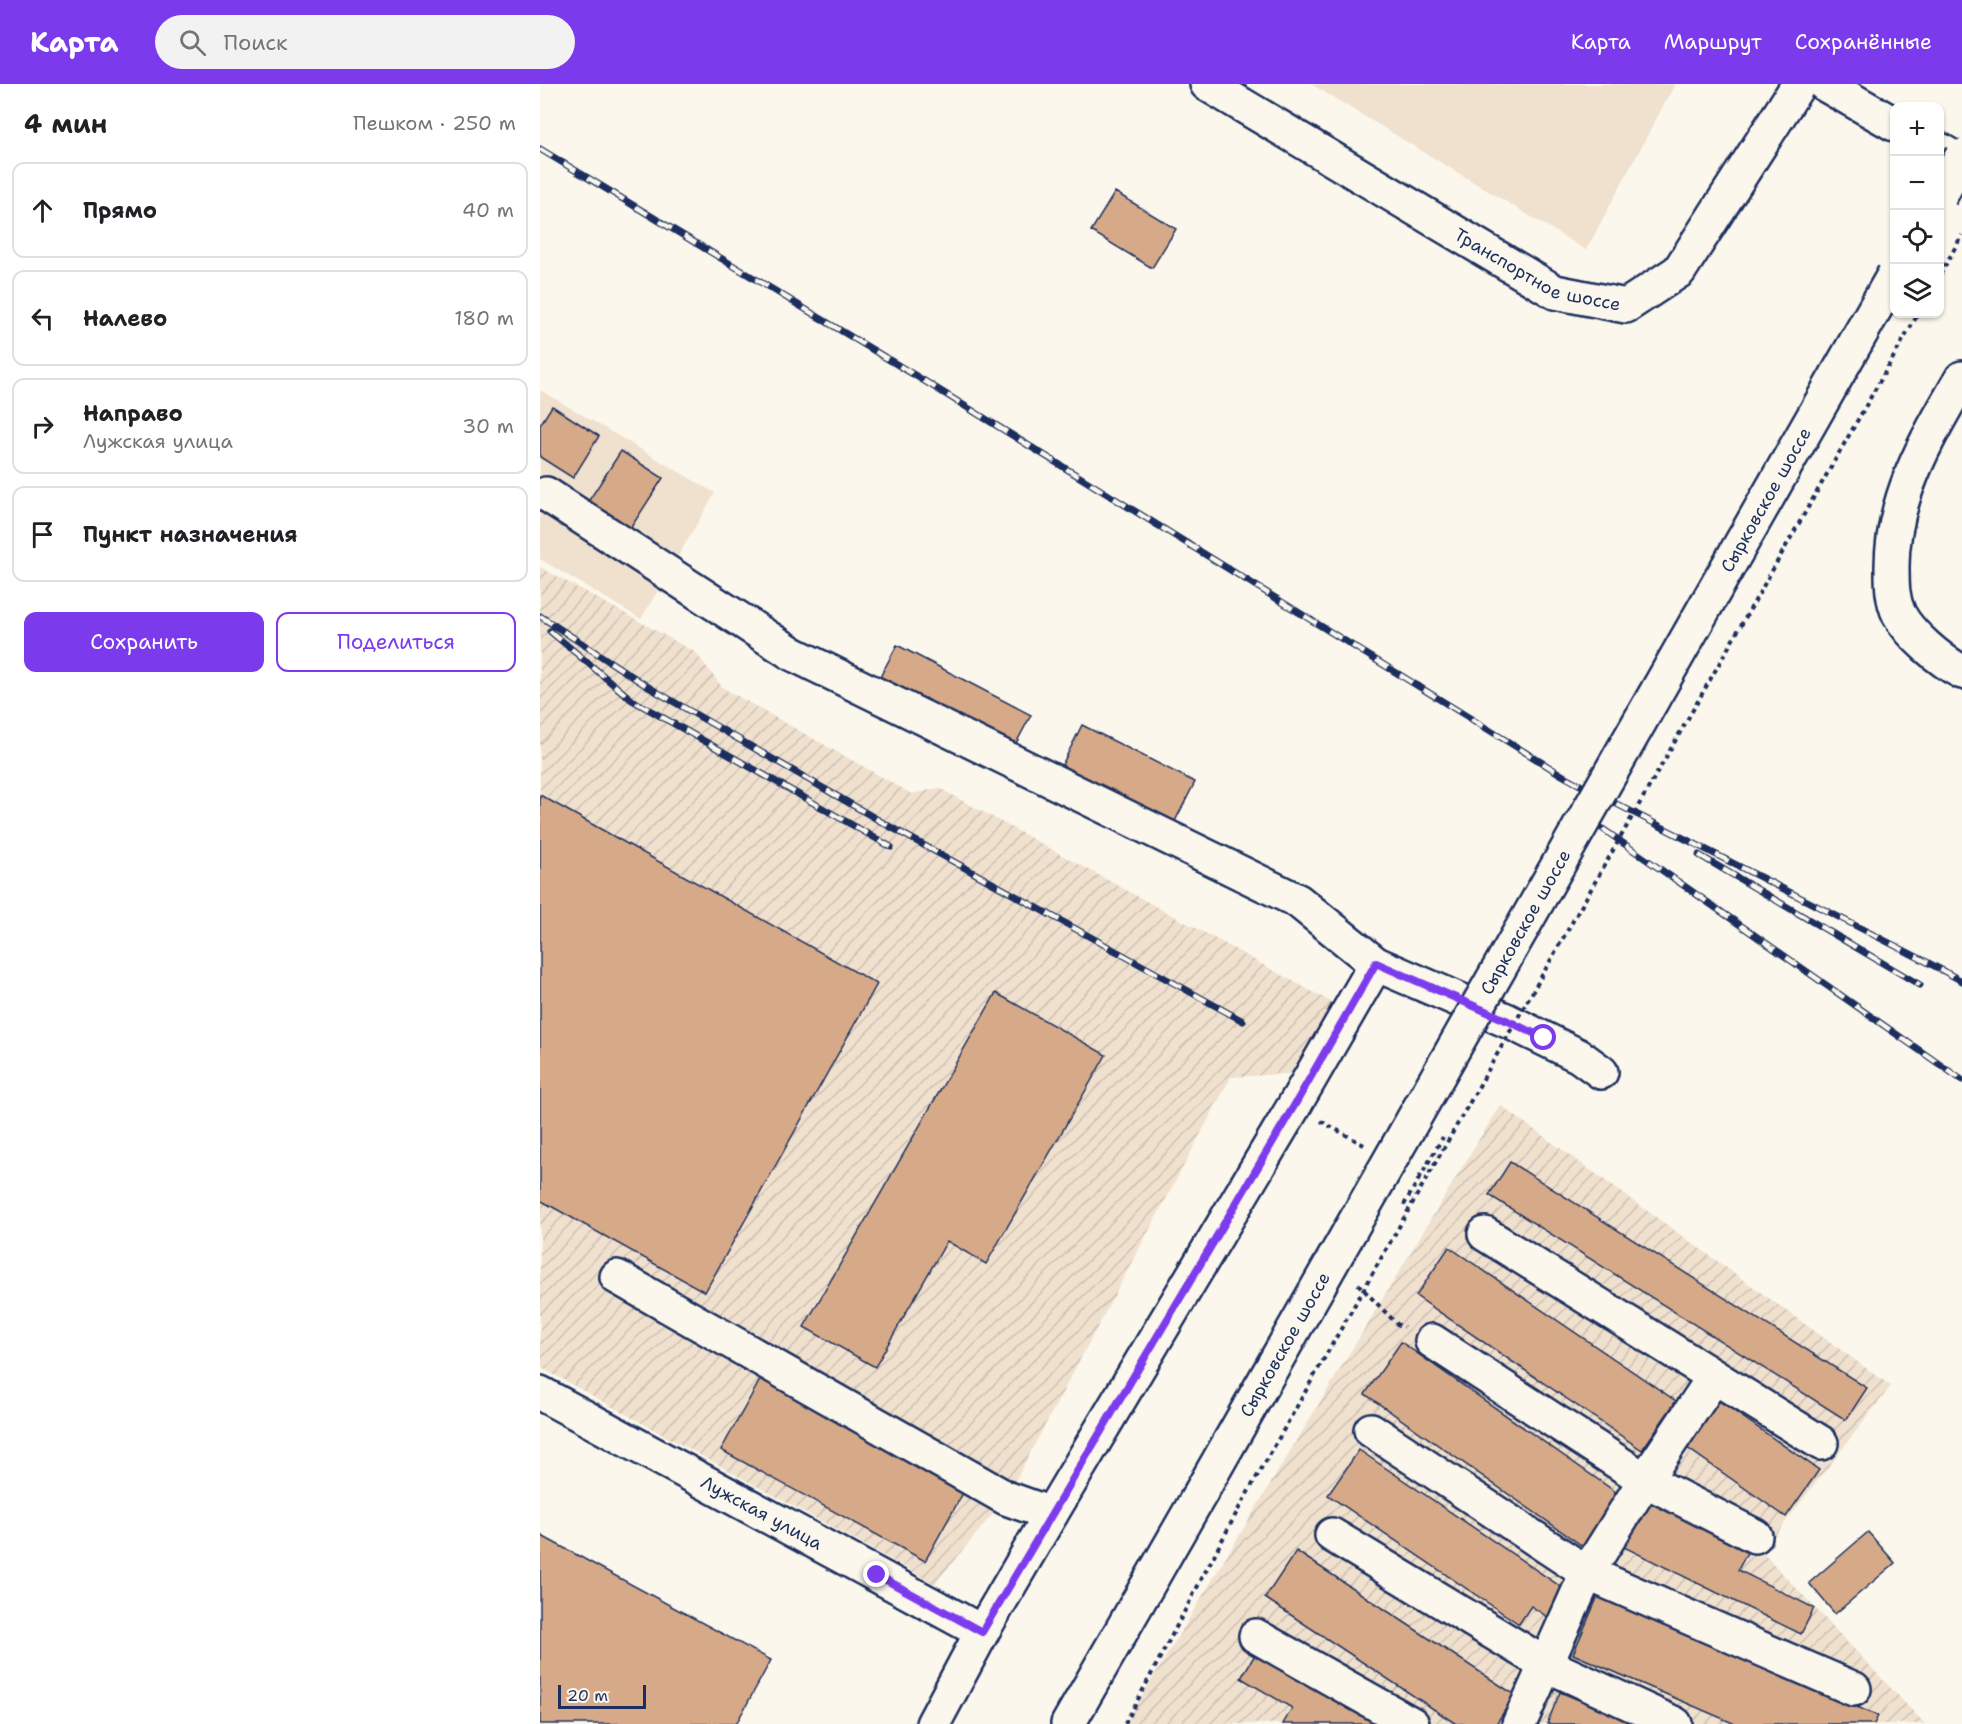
<!DOCTYPE html>
<html lang="ru">
<meta charset="utf-8">
<style>
:root{--surface:#fff;--page:#f2f2f2;--text:#202124;--muted:#757577;--line:#e0e0e0;--accent:#7c3aed}
body{margin:0;font-family:"Shantell Sans",sans-serif;background:var(--page);color:var(--text)}
.controls{position:absolute;right:18px;top:18px;display:grid;overflow:hidden;border-radius:12px;box-shadow:0 2px 4px #0004}
.controls button{width:54px;height:54px;display:grid;place-items:center;padding:0;border:0;border-bottom:2px solid var(--line);background:var(--surface);color:var(--text);font:30px sans-serif}
.scale{position:absolute;left:18px;bottom:15px;width:88px;box-sizing:border-box;padding-left:6px;border:3px solid #1b2f5e;border-top:0;font-size:16px;line-height:21px;white-space:nowrap;color:#1b2f5e;-webkit-text-stroke:4px #fbf7ec;paint-order:stroke}
.stop{position:absolute;width:18px;height:18px;margin:-14px;border:4px solid #7c3aed;border-radius:50%;background:#fff}
.stop.end{background:#7c3aed;border-color:#fff;box-shadow:0 2px 6px #0008}
.list{margin:0;padding:0;list-style:none}
h2{display:flex;justify-content:space-between;align-items:center;height:78px;margin:0;padding:0 24px;font-size:26px}
h2 small{font-size:20px;font-weight:400;color:var(--muted)}
.list li{display:grid;grid-template-columns:39px 1fr auto;gap:18px;align-items:center;box-sizing:border-box;height:96px;margin:0 12px 12px;padding:0 12px;border:2px solid var(--line);border-radius:12px}
.list b{display:block;font-size:22px;white-space:nowrap}
.list p{margin:0;font-size:20px;white-space:nowrap;color:var(--muted)}
.list em{font-size:20px;font-style:normal;color:var(--muted)}
.actions{display:flex;gap:12px;padding:18px 24px}
.actions a{flex:1;padding:14px 0;border:2px solid var(--accent);border-radius:12px;text-align:center;font-size:21px;color:var(--accent)}
.actions .main{background:var(--accent);color:#fff}
.icon{flex:none;width:33px;height:33px;fill:none;stroke:currentColor;stroke-width:2;stroke-linecap:round;stroke-linejoin:round}
.map{position:relative;flex:none;width:1422px;height:1640px;overflow:hidden}
header{display:flex;align-items:center;gap:36px;box-sizing:border-box;height:84px;padding:0 30px;background:var(--accent);color:#fff}
header strong{font-size:28px}
nav{display:flex;gap:33px;margin-inline-start:auto;font-size:21px}
.search{width:420px;height:54px;background:var(--page);display:flex;align-items:center;gap:15px;box-sizing:border-box;padding:0 21px;border-radius:33px;color:var(--muted);font-size:22px}
main{display:flex}
aside{flex:1;background:var(--surface)}
.map>svg:first-child{display:block}
.built{fill:#f0e0ce}
.industrial{fill:url(#industrial-furrows)}
.building{fill:#d6aa88;stroke:#1b2f5e;stroke-width:1.5}
.lines{fill:none;stroke-linecap:round;stroke-linejoin:round}
.minor-casing{stroke:#1b2f5e;stroke-width:38}
.major-casing{stroke:#1b2f5e;stroke-width:38}
.path{stroke:#1b2f5e;stroke-width:4;stroke-dasharray:4.5 4.5;stroke-linecap:butt}
.minor{stroke:#fbf7ec;stroke-width:33}
.major{stroke:#fbf7ec;stroke-width:33}
.rail-casing{stroke:#1b2f5e;stroke-width:7}
.rail{stroke:#fbf7ec;stroke-width:4.5;stroke-dasharray:14;stroke-linecap:butt}
.major-bridge-casing{stroke:#1b2f5e;stroke-width:38;stroke-linecap:butt}
.path-bridge{stroke:#1b2f5e;stroke-width:4;stroke-dasharray:4.5 4.5;stroke-linecap:butt}
.major-bridge{stroke:#fbf7ec;stroke-width:33}
.route{stroke:#7c3aed;stroke-width:8}
.labels{text-anchor:middle;dominant-baseline:central;stroke-width:6;stroke-linejoin:round;paint-order:stroke}
.street-label{font-size:18px;fill:#1b2f5e;stroke:#fbf7ec}
</style>
<header>
<strong>Карта</strong>
<div class="search"><svg class="icon" aria-label="search" viewBox="0 0 24 24"><circle cx="10" cy="10" r="6"/><path d="M15 15l6 6"/></svg>Поиск</div>
<nav><a>Карта</a><a>Маршрут</a><a>Сохранённые</a></nav>
</header>
<main>
<aside>
<h2>4 мин<small>Пешком · 250 m</small></h2>
<ul class="list">
<li><svg class="icon" aria-label="ahead" viewBox="0 0 24 24"><path d="M12 20V5M6 11l6-6 6 6"/></svg><div><b>Прямо</b></div><em>40 m</em></li>
<li><svg class="icon" aria-label="left" viewBox="0 0 24 24"><path d="M17 20v-9H6M10 6l-5 5 5 5"/></svg><div><b>Налево</b></div><em>180 m</em></li>
<li><svg class="icon" aria-label="right" viewBox="0 0 24 24"><path d="M7 20v-9h11M14 6l5 5-5 5"/></svg><div><b>Направо</b><p>Лужская улица</p></div><em>30 m</em></li>
<li><svg class="icon" aria-label="arrive" viewBox="0 0 24 24"><path d="M6 21V4h12l-3 4 3 4H6"/></svg><div><b>Пункт назначения</b></div></li>
</ul>
<div class="actions"><a class="main">Сохранить</a><a>Поделиться</a></div>
</aside>
<div class="map">
<svg width="1422" height="1640" viewBox="0 0 1422 1640">
<defs>
<pattern id="industrial-furrows" width="10" height="10" patternUnits="userSpaceOnUse" patternTransform="scale(1.5)"><rect width="10" height="10" fill="#f0e0ce"/><path d="M-1 1l2-2M0 10L10 0M9 11l2-2" fill="none" stroke="#cdc0b3"/></pattern>
</defs>
<rect width="100%" height="100%" fill="#fbf7ec"/>
<filter id="ink" filterUnits="userSpaceOnUse"><feTurbulence type="fractalNoise" baseFrequency=".0167" numOctaves="2"/><feDisplacementMap in="SourceGraphic" scale="12" xChannelSelector="R" yChannelSelector="G"/><feConvolveMatrix kernelMatrix="1 2 1 2 8 2 1 2 1" color-interpolation-filters="sRGB"/></filter>
<g filter="url(#ink)">
<path class="built" d="M771 0H1135L1046 166Z
M0 306 175 409 101 535 0 475Z"/>
<path class="industrial" d="M0 483 155 568 183 604 372 710 399 704 813 930 781 988 691 993 466 1414 395 1500 0 1283Z
M960 1021 1351 1302 1222 1468 1385 1640H585Z"/>
<path class="building" d="M575 108 636 145 612 184 551 147Z
M12 322 59 352 33 394 0 373V341Z
M81 367 123 394 88 448 46 421Z
M357 561 491 631 473 665 339 595Z
M542 641 655 698 632 743 519 687Z
M0 711 337 900 165 1208 0 1116Z
M456 909 566 971 446 1180 407 1157 335 1283 264 1243Z
M970 1078 1327 1304 1306 1336 949 1111Z
M909 1163 1136 1317 1102 1366 876 1212Z
M861 1258 1080 1411 1044 1463 825 1310Z
M224 1289 428 1400 385 1477 181 1366Z
M1175 1314 1279 1386 1246 1433 1143 1361Z
M819 1366 1027 1507 1009 1534 991 1522 979 1540 788 1411Z
M1109 1411 1211 1461 1198 1486 1274 1524 1261 1550 1084 1463Z
M1328 1448 1355 1479 1295 1530 1269 1499Z
M0 1451 231 1576 196 1640H0Z
M756 1467 975 1611 956 1640H916L725 1514Z
M1058 1512 1338 1632 1334 1640H1195L1033 1570Z
M716 1569 839 1640H743L752 1624 701 1594Z
M1020 1608 1097 1640H1007Z"/>
<g class="lines">
<g class="minor-casing">
<g id="minor">
<path id="s1" d="M667 0 1015 208 1086 222 1139 187 1259 0"/>
<path d="M1284 0 1354 40"/>
<path d="M1400 66 1422 79"/>
<path d="M1422 294C1388 353 1351 414 1352 485 1352 500 1352 515 1359 530 1370 551 1401 577 1422 588"/>
<path d="M6 410 253 570 758 817 836 880 968 937 1039 972 1061 988"/>
<path d="M945 1150 1281 1359"/>
<path d="M77 1193 466 1414 511 1430 754 1022 836 880"/>
<path d="M892 1257 1105 1396 1215 1452"/>
<path id="s2" d="M0 1309 442 1548"/>
<path d="M831 1346 1047 1489 1314 1605"/>
<path d="M792 1451 1005 1580 1135 1640"/>
<path d="M716 1552 872 1640"/>
<path d="M393 1640 442 1548 511 1430"/>
<path d="M979 1640 1047 1489 1105 1396 1174 1293"/>
</g>
</g>
<g class="major-casing">
<path id="major" d="M528 1640 660 1410"/>
</g>
<path class="path" d="M1400 191 1422 151
M781 1037 824 1061
M878 1092 880 1093 903 1053
M864 1121 880 1093
M818 1200 857 1240 864 1243
M585 1640 698 1426"/>
<use href="#minor" class="minor"/>
<use href="#major" class="major"/>
<g class="rail-casing">
<path id="rail" d="M0 65 386 298 1022 691 1051 707 1385 877 1422 897
M0 532 110 604 347 741 703 937
M10 547 92 616 351 763
M1040 729 1422 996
M1159 771 1380 901"/>
</g>
<use href="#rail" class="rail"/>
<g class="major-bridge-casing">
<g id="major-bridge">
<path d="M1400 112 1422 72"/>
<path id="s3" d="M660 1410 1354 191"/>
</g>
</g>
<path class="path-bridge" d="M698 1426 1378 230"/>
<use href="#major-bridge" class="major-bridge"/>
</g>
</g>
<g class="lines" filter="url(#ink)">
<path class="route" d="M337 1491 442 1548 754 1022 836 879 968 937 1004 954"/>
</g>
<g class="labels">
<g class="street-label">
<text stroke="none"><textPath href="#s1" startOffset="381">Транспортное шоссе</textPath></text>
<text stroke="none"><textPath href="#s3" startOffset="1144">Сырковское шоссе</textPath></text>
<text stroke="none"><textPath href="#s3" startOffset="658">Сырковское шоссе</textPath></text>
<text stroke="none"><textPath href="#s3" startOffset="172">Сырковское шоссе</textPath></text>
<text stroke="none"><textPath href="#s2" startOffset="252">Лужская улица</textPath></text>
</g>
</g>
</svg>
<div class="controls">
<button>+</button>
<button>−</button>
<button><svg class="icon" aria-label="locate" viewBox="0 0 24 24"><circle cx="12" cy="12" r="6"/><path d="M12 2v4M12 18v4M2 12h4M18 12h4"/></svg></button>
<button><svg class="icon" aria-label="layers" viewBox="0 0 24 24"><path d="M12 4l9 5-9 5-9-5zM3 14l9 5 9-5"/></svg></button>
</div>
<div class="scale">20 m</div>
<div class="stop" style="left:1004px;top:954px"></div>
<div class="stop end" style="left:337px;top:1491px"></div>
</div>
</main>
